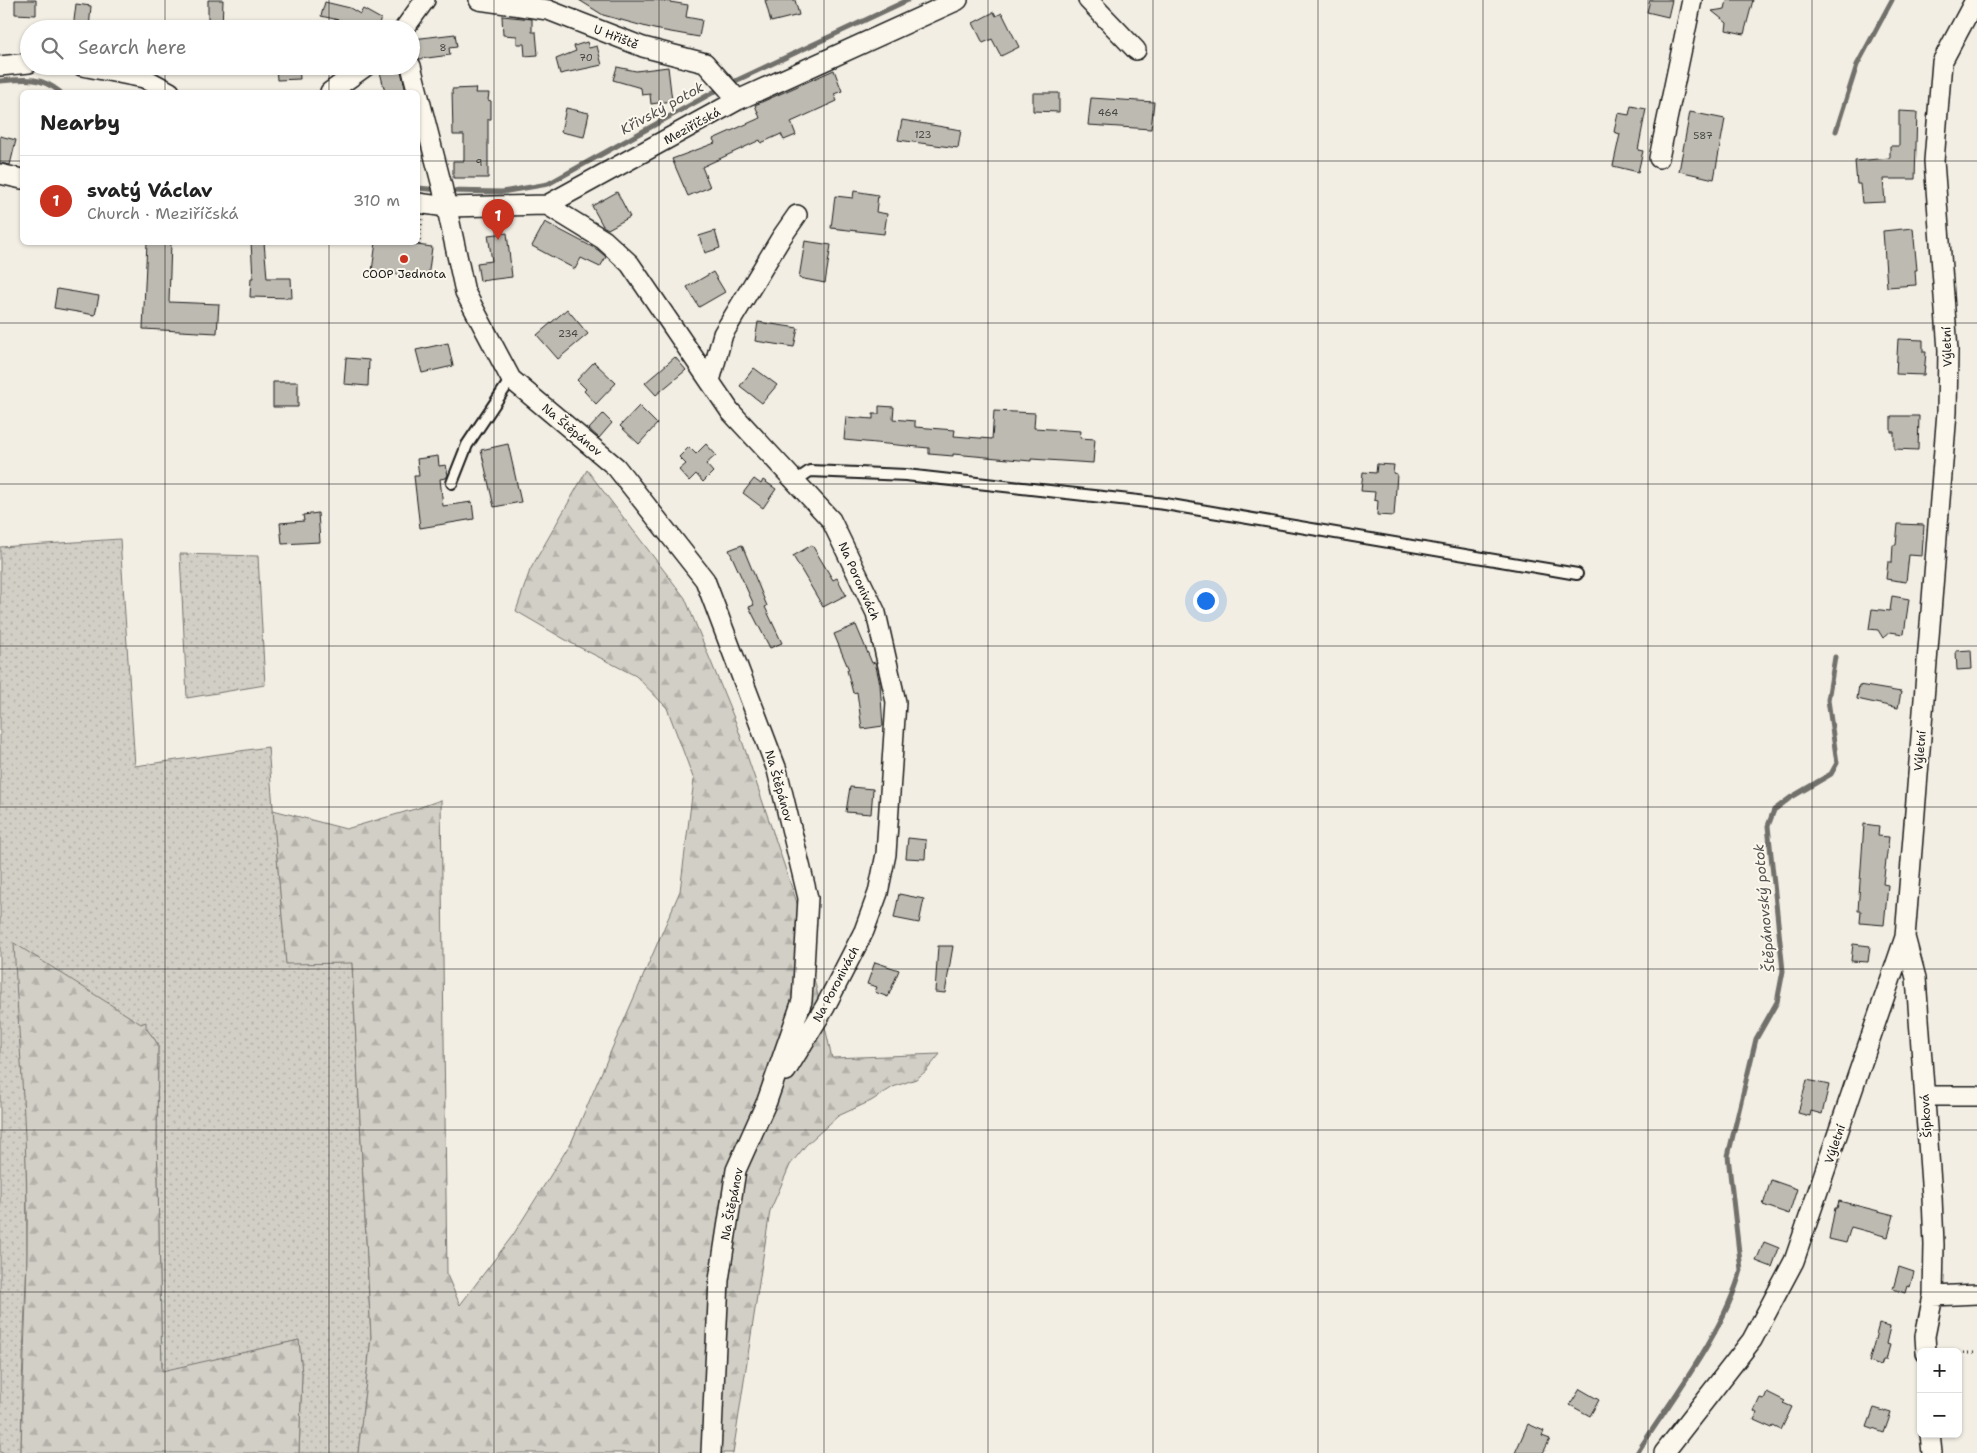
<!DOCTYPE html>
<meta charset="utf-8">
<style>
:root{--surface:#fff;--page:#f6f6f6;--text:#222;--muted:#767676;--line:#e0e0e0;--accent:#c8321e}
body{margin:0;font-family:"Shantell Sans",sans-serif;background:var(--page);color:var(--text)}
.controls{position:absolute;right:15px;bottom:15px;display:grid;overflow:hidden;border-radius:8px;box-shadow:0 1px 4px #0004}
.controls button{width:45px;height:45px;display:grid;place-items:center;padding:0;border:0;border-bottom:1px solid var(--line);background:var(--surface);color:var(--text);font:25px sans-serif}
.you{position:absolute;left:1205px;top:600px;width:18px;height:18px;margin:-12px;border:4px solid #fff;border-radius:50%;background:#1a73e8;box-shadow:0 0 0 8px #1a73e833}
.badge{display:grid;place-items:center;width:32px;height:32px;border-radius:50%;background:var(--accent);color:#fff;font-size:16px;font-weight:700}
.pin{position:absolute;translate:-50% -41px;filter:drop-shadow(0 1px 2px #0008)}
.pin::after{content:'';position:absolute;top:26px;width:18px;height:15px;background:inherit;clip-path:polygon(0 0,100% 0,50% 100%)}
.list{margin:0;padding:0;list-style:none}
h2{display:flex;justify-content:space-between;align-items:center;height:65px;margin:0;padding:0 20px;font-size:21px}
h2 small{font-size:16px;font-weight:400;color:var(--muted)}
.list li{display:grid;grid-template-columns:32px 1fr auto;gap:15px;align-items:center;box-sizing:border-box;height:90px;padding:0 20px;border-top:1px solid var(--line)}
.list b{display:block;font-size:19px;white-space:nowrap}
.list p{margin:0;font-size:16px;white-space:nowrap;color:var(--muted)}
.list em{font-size:16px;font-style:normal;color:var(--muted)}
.icon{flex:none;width:28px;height:28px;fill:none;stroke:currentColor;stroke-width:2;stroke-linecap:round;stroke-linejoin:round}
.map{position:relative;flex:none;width:1977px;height:1453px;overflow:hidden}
.search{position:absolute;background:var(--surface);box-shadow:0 1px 4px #0004;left:20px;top:20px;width:400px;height:55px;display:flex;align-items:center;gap:12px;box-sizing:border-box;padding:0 18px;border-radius:28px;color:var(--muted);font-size:19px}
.panel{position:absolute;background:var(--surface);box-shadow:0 1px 4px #0004;left:20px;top:90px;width:400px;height:155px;border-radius:8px}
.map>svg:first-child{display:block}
.grass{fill:url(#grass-dots);stroke:#777671}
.forest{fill:url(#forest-firs);stroke:#777671}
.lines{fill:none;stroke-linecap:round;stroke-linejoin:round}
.stream{stroke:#716f6b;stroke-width:5}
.building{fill:#bdbab1;stroke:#1c1c1c}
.lane-casing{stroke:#1c1c1c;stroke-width:14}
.street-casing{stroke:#1c1c1c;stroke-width:22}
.path{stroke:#1c1c1c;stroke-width:3;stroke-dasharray:1 4;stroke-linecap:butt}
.lane{stroke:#fbf7ec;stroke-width:10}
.street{stroke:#fbf7ec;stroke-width:19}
.grid{fill:none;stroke:#1c1c1c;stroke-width:1;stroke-opacity:0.55}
.poi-dot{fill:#c8321e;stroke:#fbf7ec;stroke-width:2}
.labels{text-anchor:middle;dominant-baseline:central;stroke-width:4;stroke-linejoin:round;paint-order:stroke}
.number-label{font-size:10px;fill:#444441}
.street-label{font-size:12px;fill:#1c1c1c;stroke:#fbf7ec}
.poi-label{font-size:12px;fill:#1c1c1c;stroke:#fbf7ec}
.water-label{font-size:14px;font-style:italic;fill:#545351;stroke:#fbf7ec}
</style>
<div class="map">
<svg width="1977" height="1453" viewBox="0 0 1977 1453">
<defs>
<pattern id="grass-dots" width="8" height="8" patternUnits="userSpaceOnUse" patternTransform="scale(1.25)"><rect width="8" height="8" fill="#d2cfc6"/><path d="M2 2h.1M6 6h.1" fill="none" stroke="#b4b1aa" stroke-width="1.8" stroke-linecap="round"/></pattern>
<pattern id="forest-firs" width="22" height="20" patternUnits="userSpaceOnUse" patternTransform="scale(1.25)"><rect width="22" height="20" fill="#d2cfc6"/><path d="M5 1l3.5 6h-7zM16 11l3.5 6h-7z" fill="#b4b1aa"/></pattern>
</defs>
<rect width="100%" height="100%" fill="#f2eee4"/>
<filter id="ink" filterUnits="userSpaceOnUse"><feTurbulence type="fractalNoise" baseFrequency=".02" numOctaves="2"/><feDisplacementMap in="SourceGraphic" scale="10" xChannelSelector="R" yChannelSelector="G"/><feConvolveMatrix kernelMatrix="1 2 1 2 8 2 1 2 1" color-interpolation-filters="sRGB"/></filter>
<g filter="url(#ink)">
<path class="grass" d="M120 539 135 766 268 747 286 963 352 962 371 1337 358 1453H299L302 1374 299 1340 162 1372 157 1137 158 1044 146 1028 26 1143 27 1256 22 1385 21 1453H0V547Z
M180 554 258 556 265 685 187 698Z"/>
<path class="forest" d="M587 470 685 598 736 723 797 903 832 1058 940 1054 926 1071 916 1079 893 1087 871 1101 838 1116 806 1145 790 1165 770 1211 733 1453H358L371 1337 352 963 286 964 273 810 346 829 415 809 441 800 447 1275 460 1305 513 1235 572 1141 680 891 694 780 667 708 636 676 571 643 516 611 530 570Z
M14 943 141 1024 146 1022V1028L158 1044 157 1137 162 1371 299 1340 302 1374 299 1453H21C22 1387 26 1322 27 1256 29 1152 19 1047 14 943Z"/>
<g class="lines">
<path class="stream" d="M0 81C25 79 40 76 60 92
M729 84 908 0
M1836 131 1857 65 1892 0
M418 188 439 190
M448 191 502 192 548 184 721 88
M1637 1453C1673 1397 1723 1334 1741 1270L1728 1156 1756 1039 1777 1002 1783 971 1768 826 1774 810 1790 798 1831 774 1837 763 1828 700 1835 657"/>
</g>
<path class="building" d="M15 0H36V15L15 14Z
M208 0H223L222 29H208Z
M579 0H658L688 5 686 17 702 20 699 37 654 29 603 15Z
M765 0H795L799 15 771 22Z
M1650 0H1672L1668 17 1647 12Z
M1727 0H1753L1744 34 1726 30 1727 23 1712 11 1725 9Z
M325 2 350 8 360 14 363 9 381 19 379 23 388 29H353V27L343 21 321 16Z
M76 4 91 6 89 29H73Z
M994 12 996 16 1002 13 1019 47 1001 56 992 39 983 43 973 23Z
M502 16 532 19V32H536L538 55 525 56 524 44H517V36L503 35Z
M455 34 457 47 449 48 450 55 420 59 415 56 413 39Z
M587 42 589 48 597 46 602 65 560 74 556 59 576 51 574 46Z
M276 66H299L300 79 277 80Z
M400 67 406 92H385L380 72Z
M617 67 636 71 668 67 672 101 651 104 650 94 642 95 641 88 613 80Z
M834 70 842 91 834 94 837 101 791 122 796 135 784 140 781 134 761 143 760 140 702 167 710 187 688 196 672 159 715 143 713 139 760 118 755 105Z
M476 88 475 93H489L488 100 491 101V119H488V178H453V161H464V135H453L452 89Z
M1033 93H1059V112L1033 111Z
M1091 98 1154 102 1151 129 1088 125Z
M1631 106 1646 109 1638 150 1643 151 1638 172 1613 166 1620 134 1614 132 1618 113 1629 115Z
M566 108 589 113 584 137 561 132Z
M1899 111 1917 112 1915 179H1883L1885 202 1862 203 1860 184H1857L1855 161 1890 158V146H1899Z
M1690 112 1725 119 1714 179 1679 171Z
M902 120 961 130 958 148 898 140Z
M0 136 16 140 10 165 0 163Z
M854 191 878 195 876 212 887 214 884 234 831 228 835 196 853 198Z
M617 192 630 217 608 229 603 226 592 206Z
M545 222 598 250 606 257 600 267 581 258 575 269 532 246Z
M1913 228 1917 270H1915L1916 285 1887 287 1883 231Z
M715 231 720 248 705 253 699 236Z
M507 233 512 277 480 281 477 263 492 261 488 235Z
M805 241 831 245 825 283 799 278Z
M147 242H171L169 302 219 304 217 333 143 329Z
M251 242H264L267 278H291L292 298 250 297 251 278H253Z
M376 242H395L432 247 428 278 372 271Z
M713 272 725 292 699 307 687 287Z
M57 289 99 296 95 315 54 308Z
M567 309 588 334 558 359 537 335Z
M758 322 798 328 794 347 755 341Z
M1898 339 1923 340V352H1926L1924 375 1896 374Z
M448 343 453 366 422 373 416 350Z
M675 357 686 370 656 395 645 383Z
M346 358 369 360 368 386 344 384Z
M594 362 616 383 596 404 584 391 586 389 577 380Z
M754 368 777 385 762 403 740 386Z
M273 382H298V407H273Z
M639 406 657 424 639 444 620 426Z
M879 406 894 407 893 419 915 421V427L955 430 954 436 992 439 994 411 1035 413 1034 428 1081 431 1080 438 1095 439 1093 463 1031 459V461L953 454V456L929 454V448L844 440 846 417 873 419V414H879Z
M603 414 612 423 599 438 589 429Z
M1891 416H1919L1918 450 1894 449V432H1891Z
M508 444 521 502 494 507 481 450Z
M706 444 716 455 706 464 713 472 703 482 696 474 689 481 679 470 686 464 679 457 689 447 696 454Z
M438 456 439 466 446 465 448 475 446 478 440 479 443 506 472 502 474 519 420 528 414 476H419L417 459Z
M1377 464 1394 465 1393 473 1397 474 1394 516 1377 515 1378 501 1374 500 1375 492 1361 491 1363 472 1376 473Z
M754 479 761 484 763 480 776 489 763 508 743 493Z
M318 513 320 542 282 544 280 523 304 521 303 515Z
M1898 524 1924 525 1922 556 1909 555 1906 582 1886 579 1888 562H1892L1893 545H1896Z
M742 545 767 606 765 607 782 643 770 648 749 607 754 605 729 550Z
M812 545 833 580 837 578 846 595 823 607 793 556Z
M1892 596 1909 599 1904 634 1890 632 1883 638 1878 630 1869 629 1872 609 1890 611Z
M856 625 872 663 875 662 880 684 883 726 862 729 857 692 853 693 847 670H849L834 634Z
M1971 650 1972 669 1957 670 1956 651Z
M1859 685 1901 692 1898 708 1857 699Z
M850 787 873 789 871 814 846 812Z
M1864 824 1879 826 1878 836 1889 837 1883 884 1888 885 1884 925 1860 923 1861 911H1858Z
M908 838 926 840 925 859 906 858Z
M899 894 924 899 919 923 894 918Z
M1853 944 1870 946 1868 962 1851 961Z
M938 946H953L945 993 935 992Z
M875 962 899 970 888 997 875 992 877 987 867 984Z
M1807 1080 1829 1085 1822 1114 1811 1111 1810 1116 1798 1113Z
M1771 1180 1797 1189 1789 1214 1763 1205Z
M1839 1201 1894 1215 1888 1237 1851 1227 1846 1243 1829 1239 1835 1208H1837Z
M1764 1242 1779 1248 1772 1267 1756 1261Z
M1899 1267 1914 1272 1910 1287 1907 1286 1905 1293 1893 1289Z
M1879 1324 1890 1327 1886 1344 1890 1345 1886 1360H1883L1881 1366 1869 1362Z
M1580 1389 1599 1400 1590 1416 1570 1405Z
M1767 1392 1785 1401 1783 1403 1792 1407 1781 1430 1773 1426 1772 1428 1754 1420 1757 1413 1754 1411 1760 1398 1764 1399Z
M1874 1408 1891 1413 1884 1433 1867 1427Z
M1528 1424 1544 1431 1542 1436 1550 1439 1543 1453H1515Z"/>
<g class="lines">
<g class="lane-casing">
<path id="lane" d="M795 481 810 471 906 475 1165 504 1577 574
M452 483 467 445 511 379"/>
</g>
<g class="street-casing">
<path id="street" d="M479 0 548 10 643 47 705 63 738 100
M1088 0 1136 50
M404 29 425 0
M0 66 29 63
M82 66 144 78 170 92
M411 66 442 186 465 292 511 379 616 467 705 580 777 770 808 898 802 1001 767 1101 736 1170 719 1280 711 1453
M330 92 366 66
M1659 158 1692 0
M0 174 22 179
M418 203 446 207 547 205 738 100 958 0
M547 205 604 240 630 264 730 411 831 520 876 613 896 702 886 854 878 893 864 931 825 1007 786 1071
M710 381 723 334 781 238 797 215
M1905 937 1916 978 1932 1197 1934 1245 1933 1296 1925 1336 1926 1352
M1925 1096H1977
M1933 1296 1977 1294
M1930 1434 1932 1453
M1664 1453 1752 1340 1794 1261 1905 937 1947 412 1948 350 1934 161 1942 62 1973 4 1977 1"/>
</g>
<path class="path" d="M419 245 422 219
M1958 1353H1977"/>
<use href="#lane" class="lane"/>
<use href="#street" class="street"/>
</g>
</g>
<path class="grid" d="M165 0V29M329 0V29M494 0V1453M659 0V1453M824 0V1453M988 0V1453M1153 0V1453M1318 0V1453M1483 0V1453M1648 0V1453M1812 0V1453M165 66V92M329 66V92M0 161H22M418 161H1977M165 242V1453M329 242V1453M0 323H1977M0 484H1977M0 646H1977M0 807H1977M0 969H1977M0 1130H1977M0 1292H1977"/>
<circle class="poi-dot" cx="404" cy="259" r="5"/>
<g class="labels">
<g class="number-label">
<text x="443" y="47">8</text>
<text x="586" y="57">70</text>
<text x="1108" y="112">464</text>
<text x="923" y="134">123</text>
<text x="1703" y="135">587</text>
<text x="479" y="162">9</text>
<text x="568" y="333">234</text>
</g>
<g class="street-label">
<text transform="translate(616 37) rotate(21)">U Hřiště</text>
<text transform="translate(692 126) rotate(-29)">Meziříčská</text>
<text transform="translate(1947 347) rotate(-92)">Výletní</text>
<text transform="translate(572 430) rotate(40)">Na Štěpánov</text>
<text transform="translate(859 581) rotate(66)">Na Poronivách</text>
<text transform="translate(1920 751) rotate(-85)">Výletní</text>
<text transform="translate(779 786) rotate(74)">Na Štěpánov</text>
<text transform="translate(836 984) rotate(-62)">Na Poronivách</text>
<text transform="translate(1926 1116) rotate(-94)">Šípková</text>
<text transform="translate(1835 1144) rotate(-71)">Výletní</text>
<text transform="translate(732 1204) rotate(-79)">Na Štěpánov</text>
</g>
<g class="poi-label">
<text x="404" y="274">COOP Jednota</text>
</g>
<g class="water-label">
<text transform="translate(662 108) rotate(-29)">Křivský potok</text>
<text transform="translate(1764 908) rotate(-95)">Štěpánovský potok</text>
</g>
</g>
</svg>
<div class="controls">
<button>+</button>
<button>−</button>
</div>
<div class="you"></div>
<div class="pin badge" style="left:498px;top:240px">1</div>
<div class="search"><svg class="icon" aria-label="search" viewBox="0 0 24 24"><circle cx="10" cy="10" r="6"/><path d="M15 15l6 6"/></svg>Search here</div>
<section class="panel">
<h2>Nearby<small></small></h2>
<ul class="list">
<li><span class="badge">1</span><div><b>svatý Václav</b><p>Church · Meziříčská</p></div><em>310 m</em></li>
</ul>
</section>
</div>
